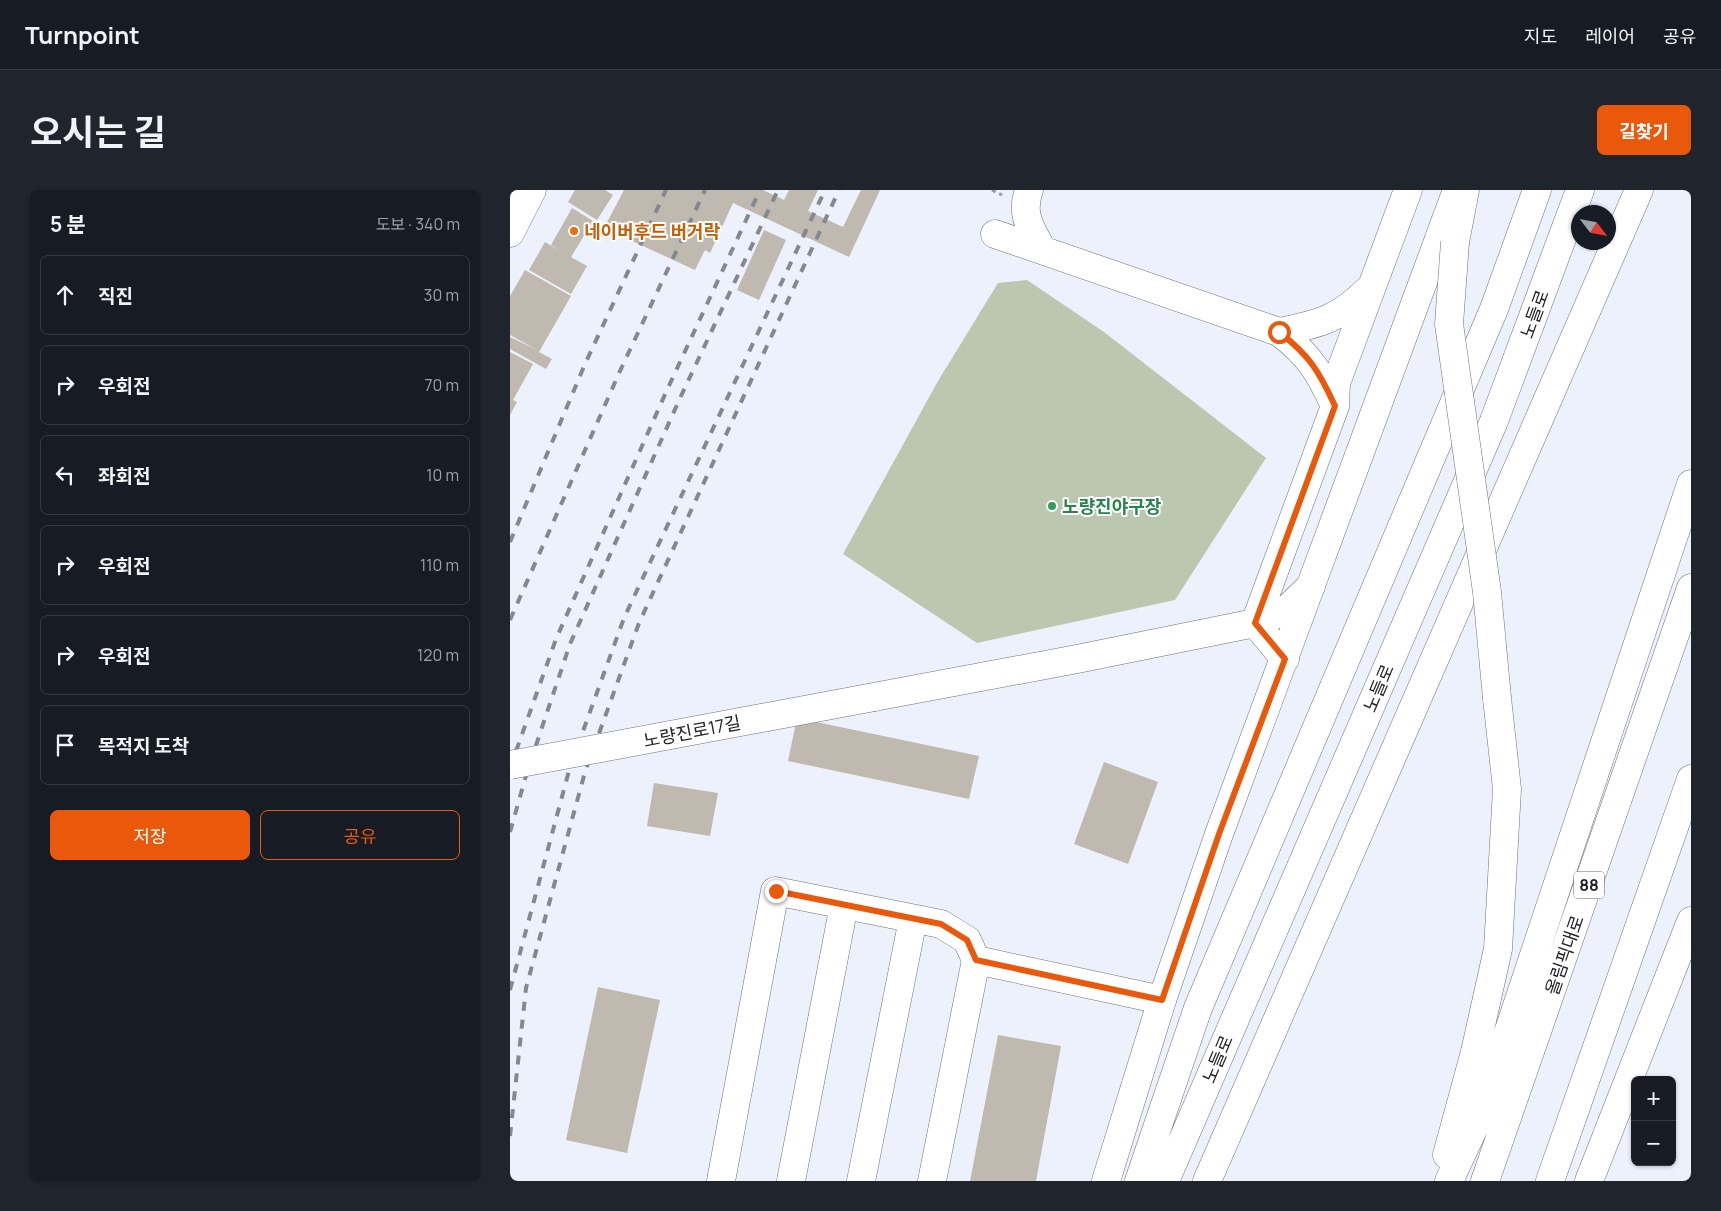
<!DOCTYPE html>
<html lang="ko">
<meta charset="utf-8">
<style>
:root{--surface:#171b24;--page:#20242c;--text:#f1f3f6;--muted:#9ea1a6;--line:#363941;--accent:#ea580c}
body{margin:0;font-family:Manrope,"Noto Sans KR",sans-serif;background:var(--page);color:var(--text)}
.controls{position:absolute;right:15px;bottom:15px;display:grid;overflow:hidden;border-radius:8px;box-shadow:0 1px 4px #0004}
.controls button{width:45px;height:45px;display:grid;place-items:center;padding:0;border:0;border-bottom:1px solid var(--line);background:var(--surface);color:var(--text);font:25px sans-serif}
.compass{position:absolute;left:1061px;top:15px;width:45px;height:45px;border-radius:50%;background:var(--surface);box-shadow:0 1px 4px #0004;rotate:122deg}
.stop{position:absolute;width:15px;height:15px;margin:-11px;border:4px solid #ea580c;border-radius:50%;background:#fff}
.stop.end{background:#ea580c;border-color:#fff;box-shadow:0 1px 5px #0008}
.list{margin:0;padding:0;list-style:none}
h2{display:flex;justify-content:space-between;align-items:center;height:65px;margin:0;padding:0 20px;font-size:21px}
h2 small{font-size:16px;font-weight:400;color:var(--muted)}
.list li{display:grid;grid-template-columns:32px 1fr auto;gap:15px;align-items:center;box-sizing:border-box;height:80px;margin:0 10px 10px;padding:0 10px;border:1px solid var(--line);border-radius:8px}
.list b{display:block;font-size:19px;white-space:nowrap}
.list em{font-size:16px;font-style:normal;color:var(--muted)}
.actions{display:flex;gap:10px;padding:15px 20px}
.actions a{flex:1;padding:11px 0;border:1px solid var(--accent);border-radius:8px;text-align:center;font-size:18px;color:var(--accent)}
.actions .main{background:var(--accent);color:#fff}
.icon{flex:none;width:28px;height:28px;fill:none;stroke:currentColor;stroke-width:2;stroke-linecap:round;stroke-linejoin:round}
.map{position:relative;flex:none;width:1181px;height:991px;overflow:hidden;border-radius:8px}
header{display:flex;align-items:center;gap:30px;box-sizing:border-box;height:70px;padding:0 25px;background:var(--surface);border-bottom:1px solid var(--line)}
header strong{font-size:24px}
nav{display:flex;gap:28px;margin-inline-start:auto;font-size:18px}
.intro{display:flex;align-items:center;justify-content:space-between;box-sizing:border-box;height:120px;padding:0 30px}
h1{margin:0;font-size:35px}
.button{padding:12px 22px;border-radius:8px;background:var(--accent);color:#fff;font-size:18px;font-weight:700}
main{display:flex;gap:30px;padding:0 30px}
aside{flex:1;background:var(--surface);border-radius:8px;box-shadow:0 1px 4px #0004}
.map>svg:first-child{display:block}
.green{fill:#bcc7b0}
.building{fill:#bfb9af}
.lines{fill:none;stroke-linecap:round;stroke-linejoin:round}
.minor-casing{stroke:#6e717b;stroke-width:29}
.major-casing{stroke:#6e717b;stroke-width:29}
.highway-casing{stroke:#6e717b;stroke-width:29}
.path{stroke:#9699a1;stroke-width:3;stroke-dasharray:4 4;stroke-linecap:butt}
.minor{stroke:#fff;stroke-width:28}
.major{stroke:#fff;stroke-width:28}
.highway{stroke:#fff;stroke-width:28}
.rail{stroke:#85888f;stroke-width:4;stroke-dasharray:9 9;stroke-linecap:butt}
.minor-bridge-casing{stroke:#6e717b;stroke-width:29;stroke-linecap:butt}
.highway-bridge-casing{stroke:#6e717b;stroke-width:29;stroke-linecap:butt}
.minor-bridge{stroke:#fff;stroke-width:28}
.highway-bridge{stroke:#fff;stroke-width:28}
.route{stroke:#ea580c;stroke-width:6}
.food-dot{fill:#e8710a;stroke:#fff;stroke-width:2}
.leisure-dot{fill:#2e9e5b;stroke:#fff;stroke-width:2}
.labels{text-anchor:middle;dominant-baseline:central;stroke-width:4;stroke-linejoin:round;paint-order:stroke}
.shield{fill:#fff;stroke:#646568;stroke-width:1}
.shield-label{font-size:16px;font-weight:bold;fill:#212327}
.food-label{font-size:18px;font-weight:bold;fill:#c56008;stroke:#fff;text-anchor:start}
.street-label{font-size:18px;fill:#212327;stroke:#fff}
.leisure-label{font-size:18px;font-weight:bold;fill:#27864d;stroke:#fff;text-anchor:start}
</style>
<header>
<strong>Turnpoint</strong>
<nav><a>지도</a><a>레이어</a><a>공유</a></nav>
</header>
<div class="intro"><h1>오시는 길</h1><a class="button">길찾기</a></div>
<main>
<aside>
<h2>5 분<small>도보 · 340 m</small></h2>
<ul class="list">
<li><svg class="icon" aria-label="ahead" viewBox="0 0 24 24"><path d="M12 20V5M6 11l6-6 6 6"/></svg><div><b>직진</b></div><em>30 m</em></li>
<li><svg class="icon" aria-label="right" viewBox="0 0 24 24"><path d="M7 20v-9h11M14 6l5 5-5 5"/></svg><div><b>우회전</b></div><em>70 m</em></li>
<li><svg class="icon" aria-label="left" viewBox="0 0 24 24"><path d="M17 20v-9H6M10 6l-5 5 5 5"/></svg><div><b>좌회전</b></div><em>10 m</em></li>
<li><svg class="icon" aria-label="right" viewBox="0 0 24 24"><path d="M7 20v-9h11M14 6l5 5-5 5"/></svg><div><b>우회전</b></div><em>110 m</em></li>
<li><svg class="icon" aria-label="right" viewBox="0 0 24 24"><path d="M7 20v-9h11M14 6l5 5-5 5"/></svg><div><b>우회전</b></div><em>120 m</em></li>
<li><svg class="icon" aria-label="arrive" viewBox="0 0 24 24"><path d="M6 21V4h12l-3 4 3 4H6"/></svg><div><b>목적지 도착</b></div></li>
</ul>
<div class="actions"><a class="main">저장</a><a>공유</a></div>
</aside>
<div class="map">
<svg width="1181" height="991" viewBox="0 0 1181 991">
<rect width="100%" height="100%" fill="#edf1fc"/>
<path class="green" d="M517 90 594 142 756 268 665 410 467 453 333 364 428 191 488 93Z"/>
<path class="building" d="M65 0H95L103 5 87 30 58 12Z
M114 0H253L274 10 279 0H308L298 21 333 37 351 0H370L339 67 223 13 200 63 195 60 185 80 94 38Z
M62 18 83 31 61 67 77 76 61 104 19 80 35 52 52 62 41 55Z
M254 40 276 50 249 110 227 100Z
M15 80 61 106 29 162 42 169 36 179 0 159V147L27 160 0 145V106Z
M0 162 23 174 3 210 7 212 0 225Z
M287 528 469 566 459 609 278 571Z
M594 572 648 592 618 674 564 654Z
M144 593 208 603 200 646 137 636Z
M88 797 150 810 117 963 56 950Z
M488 845 551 856 526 991H460Z"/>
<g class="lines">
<g class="minor-casing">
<path id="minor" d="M519 0C510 25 521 38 532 60
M0 13 7 0
M485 44 769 142C799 165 809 181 825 216
M769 142C810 134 829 129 859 99
M745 433 825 216 826 193 898 0
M745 433 775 469
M364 507 567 469 745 433 775 421 801 396
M466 770 652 810
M211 991 265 701 431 734 457 750 466 770 422 991
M281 991 334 715
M351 991 403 729"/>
</g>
<g class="major-casing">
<path id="major" d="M0 43 22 0
M596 991 652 810 709 644 947 0
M629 991 688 818 984 119 1027 0
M655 991 984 231 1070 0
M697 991 1129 0"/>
</g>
<g class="highway-casing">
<path id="highway" d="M945 52 955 0
M937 965 965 862 988 759 997 599 987 508
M939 991 973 918 1181 294
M975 991 1181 398
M1040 991 1181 589
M1079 991 1181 731"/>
</g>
<path class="path" d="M482 0 492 5"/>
<use href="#minor" class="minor"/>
<use href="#major" class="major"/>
<use href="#highway" class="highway"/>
<path class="rail" d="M0 352 75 174 156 0
M0 430 110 181 195 0
M0 578 46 449 157 200 250 0
M0 642 17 582 60 454 171 206 268 0
M0 800 60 577 114 428 315 0
M0 946 16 798 75 582 129 433 329 0"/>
<g class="minor-bridge-casing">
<path id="minor-bridge" d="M0 575 364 507"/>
</g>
<g class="highway-bridge-casing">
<path id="highway-bridge" d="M945 52 939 134 977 402 987 508"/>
</g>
<use href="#minor-bridge" class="minor-bridge"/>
<use href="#highway-bridge" class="highway-bridge"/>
</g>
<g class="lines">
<path class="route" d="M266 701 431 734 457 750 466 770 652 810 709 644 775 469 745 433 825 216C809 181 799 165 769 142"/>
</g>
<circle class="food-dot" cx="64" cy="41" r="5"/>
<circle class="leisure-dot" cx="542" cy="316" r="5"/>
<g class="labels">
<rect class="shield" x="1064" y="681.5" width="30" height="27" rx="4"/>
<g class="shield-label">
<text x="1079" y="695">88</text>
</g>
<g class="food-label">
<text x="74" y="41">네이버후드 버거락</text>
</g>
<g class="street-label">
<text transform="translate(1024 124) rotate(-70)">노들로</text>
<text transform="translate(868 498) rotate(-67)">노들로</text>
<text transform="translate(182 541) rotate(-11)">노량진로17길</text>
<text transform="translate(1054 765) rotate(-71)">올림픽대로</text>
<text transform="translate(707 869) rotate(-67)">노들로</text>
</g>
<g class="leisure-label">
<text x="552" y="316">노량진야구장</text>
</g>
</g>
</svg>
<div class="controls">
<button>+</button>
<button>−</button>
</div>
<svg class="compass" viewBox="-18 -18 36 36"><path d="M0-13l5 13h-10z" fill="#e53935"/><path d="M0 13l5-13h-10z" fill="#9ea1a6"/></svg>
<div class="stop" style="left:769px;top:142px"></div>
<div class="stop end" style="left:266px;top:701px"></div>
</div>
</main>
